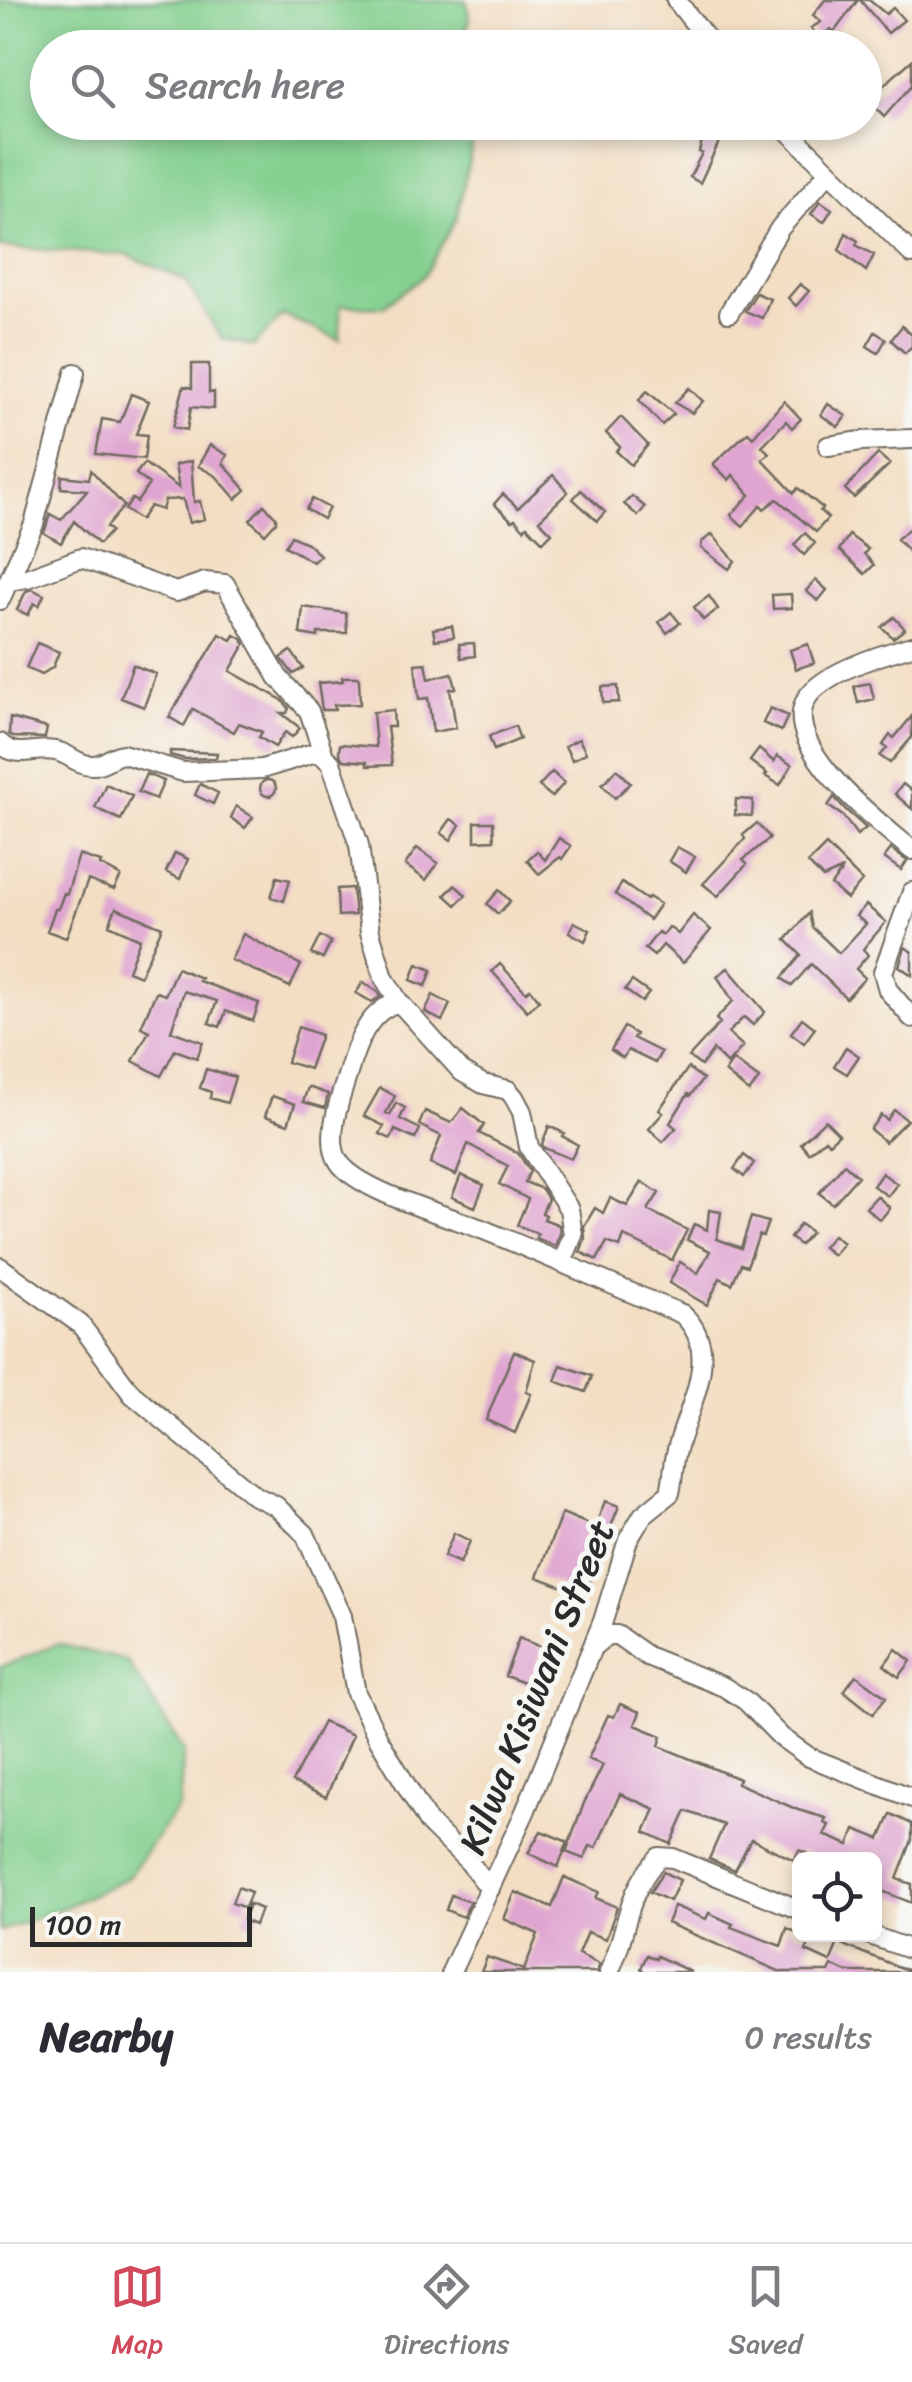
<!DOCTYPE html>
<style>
:root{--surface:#fff;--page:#f2f2f3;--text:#2b2b33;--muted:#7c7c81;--line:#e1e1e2;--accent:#d1495b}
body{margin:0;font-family:Sriracha,sans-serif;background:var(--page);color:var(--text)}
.controls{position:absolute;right:30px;bottom:30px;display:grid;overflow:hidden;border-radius:15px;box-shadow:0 5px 15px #0003}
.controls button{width:90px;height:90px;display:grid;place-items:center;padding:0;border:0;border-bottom:2px solid var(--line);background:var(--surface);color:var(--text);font:50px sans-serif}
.scale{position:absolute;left:30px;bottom:25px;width:222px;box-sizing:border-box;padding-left:10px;border:5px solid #2b2b2b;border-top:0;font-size:28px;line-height:35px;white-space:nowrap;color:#2b2b2b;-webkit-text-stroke:8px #f6f6f2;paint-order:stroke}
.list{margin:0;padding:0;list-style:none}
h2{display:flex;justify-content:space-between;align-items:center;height:130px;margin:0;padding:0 40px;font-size:42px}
h2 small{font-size:32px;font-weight:400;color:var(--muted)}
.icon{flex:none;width:55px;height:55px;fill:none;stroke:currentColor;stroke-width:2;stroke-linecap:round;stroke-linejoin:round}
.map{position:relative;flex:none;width:912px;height:1972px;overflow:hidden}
.search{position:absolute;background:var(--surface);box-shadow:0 5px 15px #0003;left:30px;right:30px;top:30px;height:110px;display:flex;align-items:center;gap:25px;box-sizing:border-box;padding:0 35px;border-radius:55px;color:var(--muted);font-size:38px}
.sheet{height:270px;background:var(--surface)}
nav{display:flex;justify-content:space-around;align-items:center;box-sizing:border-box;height:140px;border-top:2px solid var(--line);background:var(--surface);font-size:28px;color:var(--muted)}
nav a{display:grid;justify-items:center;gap:5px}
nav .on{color:var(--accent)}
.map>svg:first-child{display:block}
.green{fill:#83d08f;stroke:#577e5d;stroke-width:2.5}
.building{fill:#dfa4d0}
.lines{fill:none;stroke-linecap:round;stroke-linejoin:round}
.minor-casing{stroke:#716a60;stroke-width:22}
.minor{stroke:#fff;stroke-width:18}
.labels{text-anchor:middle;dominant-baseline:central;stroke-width:10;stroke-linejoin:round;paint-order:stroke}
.street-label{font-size:38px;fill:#2b2b2b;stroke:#f6f6f2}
</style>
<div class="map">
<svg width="912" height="1972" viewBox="0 0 912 1972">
<rect width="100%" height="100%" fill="#f6f6f2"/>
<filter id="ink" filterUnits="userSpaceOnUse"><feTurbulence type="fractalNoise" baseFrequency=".01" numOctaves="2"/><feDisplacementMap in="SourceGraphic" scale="20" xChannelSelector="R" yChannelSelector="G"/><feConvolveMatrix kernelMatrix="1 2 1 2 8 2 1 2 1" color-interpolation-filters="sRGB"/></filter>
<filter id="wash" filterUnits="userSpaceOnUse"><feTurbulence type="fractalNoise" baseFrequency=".0048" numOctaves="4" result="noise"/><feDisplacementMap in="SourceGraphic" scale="40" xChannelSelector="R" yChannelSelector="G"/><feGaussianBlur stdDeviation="2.25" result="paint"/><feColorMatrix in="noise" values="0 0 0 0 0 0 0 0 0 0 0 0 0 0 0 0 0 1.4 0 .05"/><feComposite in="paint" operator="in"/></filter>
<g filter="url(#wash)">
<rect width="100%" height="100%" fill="#f3dec3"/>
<path class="green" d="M0 0H466L470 20 458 47 48 48V122L474 123 476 128 456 219 424 276 382 307 340 305V340L283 315 253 346 221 338 185 280 128 255 0 247Z
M58 1644 127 1661 184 1751 179 1806 128 1877 65 1907 0 1931V1667Z"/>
<g id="blocks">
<path class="building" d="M825 0H858L834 32 831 29 818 38 811 28 821 22 813 15Z
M860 0H869L886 14 893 8 904 20 888 33Z
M912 60V85L884 117 867 100Z
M703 137 719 142 700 183 690 177 702 153 699 152Z
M820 201 832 209 824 222 811 214Z
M846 233 858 241 856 245 874 255 866 271 839 250Z
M800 284 809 291 796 306 788 298Z
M756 293 770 299 762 318 745 311Z
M902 326 912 335V346L905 353 891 340Z
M875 332 886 339 878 353 867 346Z
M192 364H209V393L214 392V409L191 407 187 430 173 427 184 386 192 388Z
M689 388 703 401 692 413 675 403Z
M647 391 674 414 662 425 639 400Z
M131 394 149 401 136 434 147 435 144 459 96 454 102 419 120 422Z
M784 401 801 419 792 428 786 421 762 446 769 453 762 459 794 493 798 488 823 508 820 511 828 518 816 532 777 499 764 509 761 505 743 526 731 515 750 495 733 475 729 480 713 464 748 432 753 437Z
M828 404 846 416 838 427 821 415Z
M621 417 648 445 631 465 616 451 620 447 606 433Z
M210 445 227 455 223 463 246 490 236 499 216 476 198 466Z
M878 454 890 464 854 498 845 489Z
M191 461 194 502 200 501 204 519 189 523 183 499 165 500 162 510 150 506 140 520 125 510 132 499 137 502 149 484 136 474 144 463 179 488 175 465Z
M91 470 124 506 106 527 111 531 99 544 74 521 61 543 44 533 50 514 61 520 87 490 61 488 62 476 89 479Z
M553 475 568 492 539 520 552 533 543 542 527 526 524 529 515 519 512 521 494 504 503 494 518 508Z
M581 490 605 512 597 521 573 499Z
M632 496 645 507 638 516 624 504Z
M312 499 329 508 323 519 306 509Z
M264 505 276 517V522L265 534 250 520Z
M912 526V555L897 539Z
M805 533 815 543 804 555 794 545Z
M712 534 735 561 729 569 701 548 702 542Z
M849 535 868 549 864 554 874 565 865 574 839 550Z
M291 536 307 543 320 555 313 562 285 546Z
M816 580 827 590 818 601 806 591Z
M32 589 44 595 39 606 34 603 28 615 17 610 26 591Z
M791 594 792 608 773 609 772 595Z
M709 596 718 609 703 620 694 607Z
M303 607 346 613 347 633H318V637L300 634Z
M671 612 680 623 667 633 659 622Z
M894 617 905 629 893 638 882 627Z
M452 626 454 637 435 640 433 629Z
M220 634 232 640 235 635 242 639 245 644 230 671 282 700 289 708 287 713H281L300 728 292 737 285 732 275 747 259 737 262 732 239 723 234 732 193 709 184 726 169 717Z
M37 643 59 652 53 667 41 675 26 668Z
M474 643 475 656 461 658 459 644Z
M808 644 814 663 796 669 790 650Z
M291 651 303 668 293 674 281 658Z
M426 663 429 679 452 673 456 688 450 689 456 728 433 732 428 698 419 699 415 664Z
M133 665 156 674 144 707 121 698Z
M342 677H359L360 704 334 705 335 710H322L318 683 343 681Z
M870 683 874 699 858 703 854 686Z
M618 686 619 702 603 703 602 687Z
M770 708 788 716 781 731 763 723Z
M393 710 394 727H387L392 765 367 766V762L343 760 339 753 340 744 376 747 373 712Z
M912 716V737L890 763 880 756 887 748 883 745 890 735 894 738Z
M10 718 47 728 45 738 13 737 9 734Z
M515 726 520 739 494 750 489 736Z
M579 739 586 753 572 760 565 746Z
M759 749 774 762 777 756 792 765 780 785 765 776 767 774 750 761Z
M170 751 217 753 216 758 185 759 170 755Z
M617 769 631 783 615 798 602 784Z
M552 772 564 783 552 797 539 786Z
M146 774 164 781 156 799 138 792Z
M260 788a8 8 0 1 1 16 0a8 8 0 1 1-16 0Z
M106 784 132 796 121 820 95 808Z
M200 784 218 793 213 804 195 795Z
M903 784 912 791V809L895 794Z
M834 797 847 811 866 828 857 835 843 816 828 806Z
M736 799 753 800 752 816 735 815Z
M236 806 253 817 245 828 231 818Z
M451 819 460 825 451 840 441 833Z
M475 822H493L494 840 475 841Z
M757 823 770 838 743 860 747 864 718 896 703 884 745 839 743 835Z
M559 838 571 846 562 859 560 857 539 874 527 860 537 851 545 860Z
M826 845 862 881 847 899 831 885 843 869 823 878 808 863Z
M677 847 695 857 686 872 669 861Z
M417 848 438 863 426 880 405 865Z
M891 849 907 861 901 870 884 858Z
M175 853 188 859 180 879 166 872Z
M79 855 101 862 100 865 121 876 114 890 88 880 66 938 47 931 55 909H58L64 893 67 894Z
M277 877 290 880 284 901 271 897Z
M622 883 647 900 649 897 660 904 649 920 615 894Z
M455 885 466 895 456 905 445 895Z
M352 888 355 915 338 916 337 889Z
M499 890 510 901 498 914 487 904Z
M866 905 886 922 863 949 868 955 856 969 865 978 846 998 811 964 792 986 782 978 801 955 786 940 809 913 812 927 839 953 866 924 856 916Z
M116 908 162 927 140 976 128 971 140 939 109 925Z
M693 915 711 930 683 963 663 945 654 956 645 949 658 932 663 935 669 927 678 934Z
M574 922 590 930 585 941 569 932Z
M243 934 301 965 290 987 231 960Z
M320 936 331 942 323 959 311 954Z
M905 947 912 952V975L899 966Z
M417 964 432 970 426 986 411 980Z
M500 964 526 992 530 989 539 1000 527 1011 492 971Z
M177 968 201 978 199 981 259 1003 253 1021 226 1011 220 1027 209 1023 217 1001 184 991 171 1031 203 1042 197 1058 175 1050 161 1076 133 1061 149 1031 141 1027 156 992 165 995Z
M728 968 765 1012 753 1025 744 1017 728 1033 743 1046 727 1064 713 1050 701 1066 689 1057 720 1023 716 1019 733 1001 717 976Z
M632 981 649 993 642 1002 625 990Z
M363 982 377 991 381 996 372 1002 356 993Z
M433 995 450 1004 442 1021 425 1012Z
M802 1018 815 1028 804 1043 791 1033Z
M298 1027 321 1035 309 1069 287 1062Z
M624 1027 636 1034 633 1038 661 1052 655 1063 628 1050 623 1058 611 1050Z
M846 1047 859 1056 847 1074 834 1066Z
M733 1060 759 1079 749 1092 725 1072Z
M688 1068 703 1079 690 1096 688 1094 670 1123 676 1128 663 1142 649 1129 663 1113 659 1110Z
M206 1069 235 1077 227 1103 210 1098 211 1092 200 1088Z
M308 1087 328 1094 325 1108 303 1102Z
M380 1088 395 1096 386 1113 390 1115 396 1103 405 1108 400 1119 420 1129 415 1139 395 1130 391 1139 380 1134 384 1126 364 1116Z
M272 1096 295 1104 288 1124 265 1116Z
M463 1108 484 1125 479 1133 518 1153 530 1171 525 1182 542 1189 548 1199 542 1213 546 1215 544 1219 559 1225 560 1234 555 1246 536 1238 538 1234 517 1225 528 1199 499 1184 508 1166 468 1144 456 1175 430 1164 441 1136 419 1125 425 1111 451 1123Z
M894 1110 907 1120 885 1142 870 1129 881 1115 887 1120Z
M825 1120 839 1134 829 1143 825 1139 809 1153 801 1143Z
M549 1126 564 1133 562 1136 578 1145 571 1159 544 1148 542 1144Z
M744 1155 754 1163 744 1177 734 1169Z
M844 1164 858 1176 833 1204 819 1193Z
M882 1173 897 1184 888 1196 873 1186Z
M461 1175 484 1185 475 1207 452 1197Z
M642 1182 659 1193 648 1210 687 1230 672 1260 624 1236 620 1247 607 1242 597 1260 580 1252 585 1239 584 1226 595 1208 603 1213 610 1198 627 1206Z
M877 1196 890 1208 880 1220 866 1208Z
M709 1210 721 1212 717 1239 741 1248 751 1217 768 1222 763 1236 759 1235 747 1266 741 1264 732 1284 720 1278 707 1305 669 1283 680 1262 698 1273 710 1251 687 1240 694 1224 707 1230Z
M800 1224 811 1232 800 1245 790 1238Z
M833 1235 843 1243 833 1255 823 1247Z
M514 1351 535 1360 526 1392 531 1394 515 1433 486 1420Z
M561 1365 592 1376 586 1392 555 1381Z
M605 1501 619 1506 584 1595 537 1577 562 1513 595 1527Z
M454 1533 470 1541 460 1563 444 1556Z
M519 1638 543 1648 529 1685 505 1676Z
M896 1649 911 1661 899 1677 884 1665Z
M856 1675 886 1697 873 1714 844 1691Z
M620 1704 640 1712 635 1725 662 1736 659 1746 739 1779 737 1783 798 1810 826 1818 824 1823 829 1825 824 1835 849 1845 855 1829 880 1839 891 1814 912 1824V1840L897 1879 912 1884V1903L874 1888V1860H822L799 1850 794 1860 751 1839 735 1870 709 1859 724 1825 686 1811 671 1844 645 1832 655 1809 620 1794 596 1848 590 1846 584 1859 566 1852 584 1803 603 1765 588 1759 608 1715 614 1717Z
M323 1722 353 1735 326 1797 292 1782Z
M541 1831 568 1842 558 1867 528 1853Z
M663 1872 680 1880 670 1901 650 1892Z
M564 1877 599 1892 596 1898 617 1907 606 1939 587 1932 578 1954 599 1964 597 1972H481L487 1957 524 1970 538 1934 504 1919 515 1892 552 1907Z
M238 1887 251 1892 245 1908 232 1903Z
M451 1895 470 1902 463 1917 446 1910Z
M249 1904 261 1909 255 1925 243 1920Z
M674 1906 706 1919 709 1913 733 1924 731 1927 781 1946 787 1928 800 1934H813L806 1951 830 1962 838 1943 912 1972H848L832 1966 829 1972H781L667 1923Z
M647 1955 656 1959 657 1956 691 1972H644L641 1968Z"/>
</g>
</g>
<g filter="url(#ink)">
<use href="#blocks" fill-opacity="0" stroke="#716a60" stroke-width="2.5"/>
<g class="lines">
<g class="minor-casing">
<path id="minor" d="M676 0 714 48
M779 122 912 254
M729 313 780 228 828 173
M828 446 861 441 912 439
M8 581 27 578 81 558 176 592 205 582 225 584 278 677 309 711 324 756
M0 600 34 524 75 373
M912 646C883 654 828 671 809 695 773 743 881 824 912 850
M0 743C17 760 34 747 55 751 69 753 78 766 93 765 104 765 112 755 123 754L183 772 262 769 313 753H320L331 763 359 845 370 932 384 978 399 1002 462 1072 483 1084 508 1090 514 1097 522 1112 529 1147 569 1209 573 1235 562 1263
M912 892 883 972 888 990 912 1018
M399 1002C368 1010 356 1045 348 1073 341 1096 324 1140 339 1162 359 1192 450 1216 484 1230 550 1257 616 1287 682 1314 725 1353 685 1410 676 1454 673 1467 673 1480 670 1493L643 1515 628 1540 603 1621 525 1812 451 1972
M0 1267 80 1324 132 1394 255 1496 276 1506 305 1534 342 1616 356 1693 378 1738 428 1822 469 1862 490 1889
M594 1646 607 1635H617L647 1656 724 1687 746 1701 781 1737 809 1757 912 1798
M867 1934 912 1950
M609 1972C630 1928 623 1897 659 1857L673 1858 800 1910"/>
</g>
<use href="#minor" class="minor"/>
</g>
</g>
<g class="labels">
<g class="street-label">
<text transform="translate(537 1687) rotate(-68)">Kilwa Kisiwani Street</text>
</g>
</g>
</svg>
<div class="controls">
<button><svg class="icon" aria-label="locate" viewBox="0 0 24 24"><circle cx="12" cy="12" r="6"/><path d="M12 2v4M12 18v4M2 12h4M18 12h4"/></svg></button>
</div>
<div class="scale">100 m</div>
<div class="search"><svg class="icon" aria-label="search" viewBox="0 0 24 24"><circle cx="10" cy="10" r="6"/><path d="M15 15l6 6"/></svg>Search here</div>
</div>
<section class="sheet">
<h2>Nearby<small>0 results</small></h2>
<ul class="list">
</ul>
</section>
<nav>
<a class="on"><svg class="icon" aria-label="map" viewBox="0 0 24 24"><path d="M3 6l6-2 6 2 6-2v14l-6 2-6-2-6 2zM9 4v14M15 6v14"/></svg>Map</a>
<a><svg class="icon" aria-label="directions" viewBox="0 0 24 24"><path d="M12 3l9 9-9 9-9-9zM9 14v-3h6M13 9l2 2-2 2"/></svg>Directions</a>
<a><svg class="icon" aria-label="saved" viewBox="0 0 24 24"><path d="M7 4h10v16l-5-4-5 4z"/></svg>Saved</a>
</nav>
